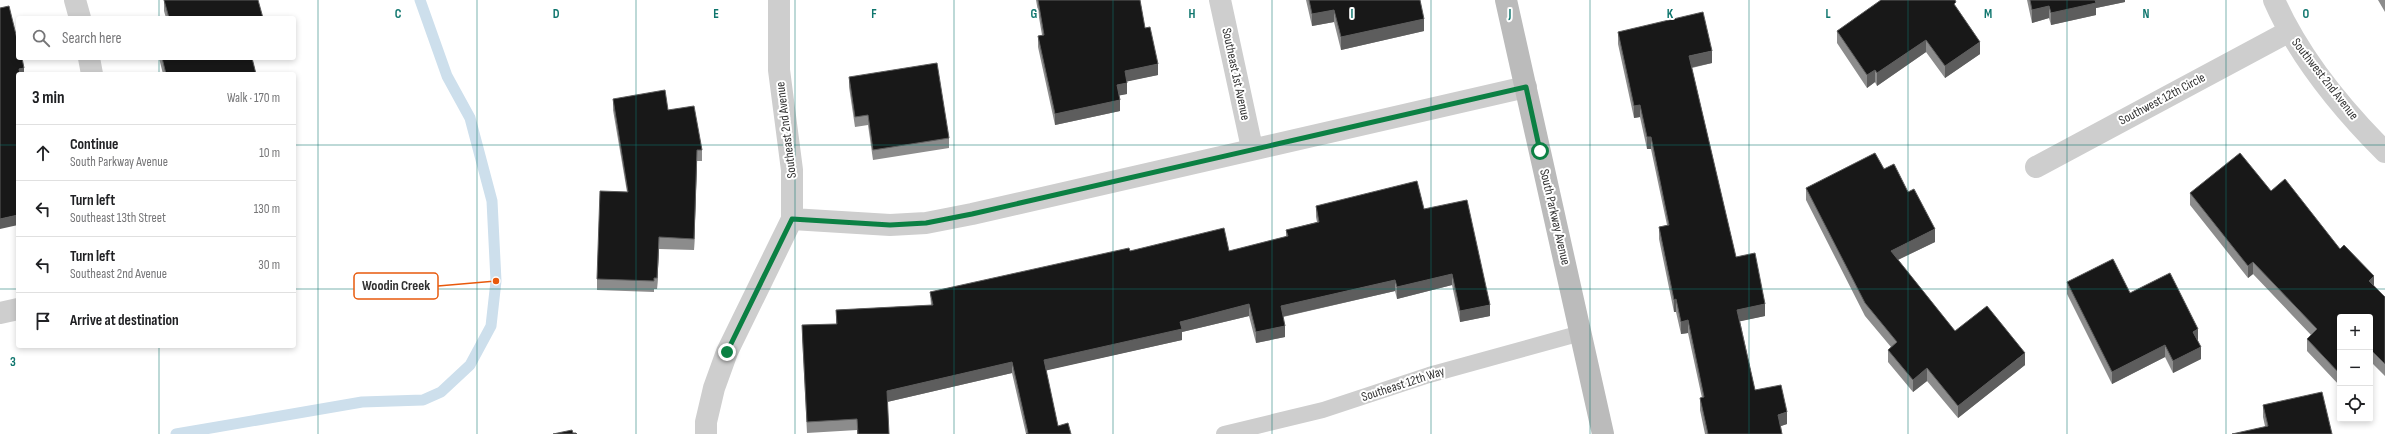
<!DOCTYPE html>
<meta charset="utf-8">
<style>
:root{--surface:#fff;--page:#f2f2f2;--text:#202124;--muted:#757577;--line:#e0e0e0}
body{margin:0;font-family:"Sofia Sans Condensed",sans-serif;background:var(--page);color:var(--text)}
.controls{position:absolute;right:12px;bottom:12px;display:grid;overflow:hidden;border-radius:4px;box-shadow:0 2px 6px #0003}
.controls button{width:36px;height:36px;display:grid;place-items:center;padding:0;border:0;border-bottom:1px solid var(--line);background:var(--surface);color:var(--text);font:20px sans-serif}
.stop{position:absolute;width:12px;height:12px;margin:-9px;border:3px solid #0b8043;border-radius:50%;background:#fff}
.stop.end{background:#0b8043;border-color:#fff;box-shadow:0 1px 4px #0008}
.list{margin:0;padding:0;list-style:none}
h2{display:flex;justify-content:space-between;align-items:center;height:52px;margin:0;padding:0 16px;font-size:17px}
h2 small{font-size:13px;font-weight:400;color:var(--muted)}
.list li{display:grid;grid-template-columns:26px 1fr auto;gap:12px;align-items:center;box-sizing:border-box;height:56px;padding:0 16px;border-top:1px solid var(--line)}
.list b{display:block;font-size:15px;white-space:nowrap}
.list p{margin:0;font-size:13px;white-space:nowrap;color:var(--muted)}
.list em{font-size:13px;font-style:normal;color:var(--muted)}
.icon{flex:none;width:22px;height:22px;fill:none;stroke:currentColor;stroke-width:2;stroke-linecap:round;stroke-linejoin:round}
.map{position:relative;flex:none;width:2385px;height:434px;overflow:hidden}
.search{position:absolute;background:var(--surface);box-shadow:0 2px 6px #0003;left:16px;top:16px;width:280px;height:44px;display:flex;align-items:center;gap:10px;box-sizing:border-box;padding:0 14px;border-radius:4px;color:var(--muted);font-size:15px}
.panel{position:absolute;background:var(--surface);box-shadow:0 2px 6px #0003;left:16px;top:72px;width:280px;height:276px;border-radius:4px}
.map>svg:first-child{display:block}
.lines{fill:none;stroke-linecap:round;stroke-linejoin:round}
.stream{stroke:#cddfec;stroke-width:11}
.service{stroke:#cecece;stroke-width:16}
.minor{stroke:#cecece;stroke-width:22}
.secondary{stroke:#bbb;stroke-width:22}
.wall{fill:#8c8c8c}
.shaded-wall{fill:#5d5d5d}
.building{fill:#181818;stroke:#5d5d5d}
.route{stroke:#0b8043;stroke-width:5}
.grid{fill:none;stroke:#0f766e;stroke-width:1;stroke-opacity:0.55}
.labels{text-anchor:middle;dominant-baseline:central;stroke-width:4;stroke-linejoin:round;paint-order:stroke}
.street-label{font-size:13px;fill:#313131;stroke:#fff}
.grid-label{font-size:13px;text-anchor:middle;font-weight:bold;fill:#0f766e;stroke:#fff;stroke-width:4;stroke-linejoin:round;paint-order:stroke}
.leader{fill:none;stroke:#e8590c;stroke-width:1.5}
.callout-dot{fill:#e8590c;stroke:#fff;stroke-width:1.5}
.callout{fill:#fff;stroke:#e8590c;stroke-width:1.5}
.callout-label{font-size:14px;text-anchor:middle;font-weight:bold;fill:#313131}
</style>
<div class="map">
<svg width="2385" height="434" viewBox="0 0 2385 434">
<rect width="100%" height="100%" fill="#fff"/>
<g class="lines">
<path class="stream" d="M176 434 362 402 423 400 441 392 470 365 491 326 496 281 492 201 470 118 447 76 420 0"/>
<path class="service" d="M1224 434 1323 410 1429 375 1581 333"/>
<path class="minor" d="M75 0 80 18
M1220 0 1252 148
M2274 0C2299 57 2341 108 2385 152
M89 58 92 74
M2036 167 2288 32
M792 219 890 225 926 223 972 214 1526 87
M0 313 18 309
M706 434V422L714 388 727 352 792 219V170L779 70V0"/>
<path class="secondary" d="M1506 0 1603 434"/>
</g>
<path class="wall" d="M164 0 263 18H166L164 11Z
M1036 0H1140L1145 28 1158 75 1127 81V94L1119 95 1120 111 1055 125 1038 47V36L1042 35Z
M1306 0H1420L1424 31 1341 50 1334 22 1312 26Z
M2027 0H2125V2L2096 8V15L2051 25 2049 18 2032 23Z
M2378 0H2385V12Z
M1956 8 1980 54 1945 78 1926 52 1877 86 1875 82 1867 88 1837 43V31Z
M1618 32 1712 63 1692 68 1736 257 1765 316 1740 321 1755 390 1787 424 1781 426 1782 434H1705L1700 410V398H1702L1688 333 1681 334 1676 312H1674L1659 239V227L1667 225 1651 149H1647L1640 117 1634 118 1618 44Z
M159 58H252L256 74H163Z
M849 77 949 138V148L873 160 868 125 855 127 849 87Z
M613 99 668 110 702 150V161H697L694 250 659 249 657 289H654V292L597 290V279L627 192 613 110Z
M1806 188 1908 192 1935 242 1898 260 1955 331 2025 365 1958 418 1927 381 1913 392 1888 362V350L1891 347 1865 316 1806 200Z
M2271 191 2340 249 2385 297V376L2373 364 2370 366V317H2340V386L2307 351V339L2311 335 2253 274 2248 278 2190 205V193Z
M1316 206 1424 209 1490 316 1460 322 1452 285 1397 299 1395 291 1283 317 1285 337 1256 343 1249 316 1182 332V340L1046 370 1058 426 1026 434 1012 373 887 402 889 434H857V430L807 433 802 336V325L836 324V310L931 305 930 292 1130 251H1229L1286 237V230L1317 222 1316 217Z
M2067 282 2130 293 2198 341 2201 359 2173 373 2165 357 2112 384 2067 294Z
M2263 405 2332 434 2265 426 2263 417Z"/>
<path class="shaded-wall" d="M2094 0H2125V2L2096 8V15L2051 25V13Z
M2049 6V18L2032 23V10Z
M1334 10V22L1312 26V14Z
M1424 19V31L1341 50V37Z
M1926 40V52L1877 86V73Z
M1980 42V54L1945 78V66Z
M1712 51V63L1689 68V56Z
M1158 64V75L1125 82V71Z
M24 68V74H19V69Z
M1875 70V82L1867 88V75Z
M1127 83V94L1117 96V85Z
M1120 100V111L1055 125V114Z
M1640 105V117L1634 118V106Z
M1647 137H1651V149H1647Z
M697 150V161L694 250V239Z
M18 215V225L0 229V219Z
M1935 229V242L1891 263V251Z
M659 237V249L657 289V278Z
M2253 262V274L2248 278V266Z
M1452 274V285L1397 299V287Z
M2374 276V288L2369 281Z
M1395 280V291L1281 317V306Z
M1676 299V312H1674V300Z
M1249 304V316L1182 332V340L1044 371V360L1180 322Z
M1765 304V316L1737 322V310Z
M1490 305V316L1460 322V311Z
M1688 320V333L1681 334V322Z
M1285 326V337L1256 343V332Z
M2198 329V341L2193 332Z
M2165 345V357L2112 384V372Z
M2201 347V359L2173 373V361Z
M2373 352V364L2370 366V354Z
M2025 353V365L1958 418V406Z
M1012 362V373L887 402V391Z
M1927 368V381L1913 392V380Z
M1787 412V424L1778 427V415Z"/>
<path class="building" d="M164 0H258L263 18H169Z
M1038 0H1140L1145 28 1150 27 1158 64 1125 71 1127 83 1117 85 1120 100 1055 114 1038 36 1044 35Z
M1309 0H1420L1424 19 1341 37 1334 10 1312 14Z
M1881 0H1955L1956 2 1954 4 1980 42 1945 66 1926 40 1877 73 1875 70 1867 75 1837 31Z
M2030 0H2095L2096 3 2051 13 2049 6 2032 10Z
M9 6 18 43V58H22L24 68 19 69 20 74H18V215L0 219V8Z
M1703 12 1712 51 1689 56 1736 257 1755 253 1765 304 1737 310 1755 390 1781 385 1787 412 1778 415 1782 434H1708L1700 398 1704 397 1688 320 1681 322 1676 299 1674 300 1659 227 1669 225 1651 137H1647L1640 105 1634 106 1618 32Z
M162 58H252L256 74H166Z
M937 63 949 138 873 150 868 115 855 117 849 77Z
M665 90 668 110 694 106 702 150H697L694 239 659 237 657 278H654V281L597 279 600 191 628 192 613 99Z
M1875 153 1884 169 1894 164 1908 192 1914 189 1935 229 1891 251 1955 331 1987 306 2025 353 1958 406 1927 368 1913 380 1888 350 1897 342 1865 303 1806 188Z
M2240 153 2271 191 2285 179 2340 249 2344 245 2374 276 2369 281 2385 297V364L2373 352 2370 354V317H2340V374L2307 339 2317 329 2253 262 2248 266 2190 193Z
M1417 181 1424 209 1467 200 1490 305 1460 311 1452 274 1397 287 1395 280 1281 306 1285 326 1256 332 1249 304 1180 322 1182 329 1044 360 1058 426 1068 423 1071 434H1026L1028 433 1012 362 887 391 889 434H858L857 419 807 422 802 325 837 324 836 310 933 305 930 292 1129 248 1130 251 1224 228 1229 251 1288 236 1286 230 1319 222 1316 206Z
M2113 259 2130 293 2170 273 2198 329 2193 332 2201 347 2173 361 2165 345 2112 372 2067 282Z
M2322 392 2332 434H2232L2268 426 2263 405Z
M572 430 573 433H576L577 434H553Z"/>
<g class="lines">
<path class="route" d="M727 352 792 219 890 225 926 223 972 214 1526 87 1540 151"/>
</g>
<path class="grid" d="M159 0V18M318 0V434M477 0V434M636 0V434M795 0V434M954 0V434M1113 0V434M1272 0V434M1431 0V434M1590 0V434M1749 0V434M1908 0V434M2067 0V434M2226 0V434M159 58V74M0 145H18M294 145H2385M0 289H18M294 289H2385M159 346V434"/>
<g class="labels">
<g class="street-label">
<text transform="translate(1236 74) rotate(78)">Southeast 1st Avenue</text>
<text transform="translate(2325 79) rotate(52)">Southwest 2nd Avenue</text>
<text transform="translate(2162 99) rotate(-28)">Southwest 12th Circle</text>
<text transform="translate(786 130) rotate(-97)">Southeast 2nd Avenue</text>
<text transform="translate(1555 217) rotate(77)">South Parkway Avenue</text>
<text transform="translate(1403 384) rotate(-18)">Southeast 12th Way</text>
</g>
</g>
<g class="grid-label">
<text x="398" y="18">C</text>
<text x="556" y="18">D</text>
<text x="716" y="18">E</text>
<text x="874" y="18">F</text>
<text x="1034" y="18">G</text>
<text x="1192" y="18">H</text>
<text x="1352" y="18">I</text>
<text x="1510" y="18">J</text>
<text x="1670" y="18">K</text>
<text x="1828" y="18">L</text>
<text x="1988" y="18">M</text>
<text x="2146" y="18">N</text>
<text x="2306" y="18">O</text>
<text x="13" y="366">3</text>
</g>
<path class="leader" d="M496 281L438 286"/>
<circle class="callout-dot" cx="496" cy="281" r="4"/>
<rect class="callout" x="354" y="273" width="84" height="26" rx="4"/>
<g class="callout-label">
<text x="396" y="290">Woodin Creek</text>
</g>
</svg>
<div class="controls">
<button>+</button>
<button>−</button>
<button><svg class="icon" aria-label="locate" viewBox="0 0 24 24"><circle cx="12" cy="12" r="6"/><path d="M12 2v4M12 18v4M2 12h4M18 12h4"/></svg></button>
</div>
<div class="stop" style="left:1540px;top:151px"></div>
<div class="stop end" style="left:727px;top:352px"></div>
<div class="search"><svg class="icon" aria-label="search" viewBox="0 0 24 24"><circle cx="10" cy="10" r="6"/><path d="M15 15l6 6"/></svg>Search here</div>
<section class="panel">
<h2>3 min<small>Walk · 170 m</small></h2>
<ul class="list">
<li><svg class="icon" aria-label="ahead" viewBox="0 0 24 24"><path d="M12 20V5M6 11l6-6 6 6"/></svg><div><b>Continue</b><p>South Parkway Avenue</p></div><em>10 m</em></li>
<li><svg class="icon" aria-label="left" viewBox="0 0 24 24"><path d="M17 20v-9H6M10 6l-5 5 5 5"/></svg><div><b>Turn left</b><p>Southeast 13th Street</p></div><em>130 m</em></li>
<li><svg class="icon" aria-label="left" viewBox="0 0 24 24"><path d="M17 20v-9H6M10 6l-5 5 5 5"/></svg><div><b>Turn left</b><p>Southeast 2nd Avenue</p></div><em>30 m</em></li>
<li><svg class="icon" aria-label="arrive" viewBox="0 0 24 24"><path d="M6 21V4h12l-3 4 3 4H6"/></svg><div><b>Arrive at destination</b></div></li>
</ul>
</section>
</div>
